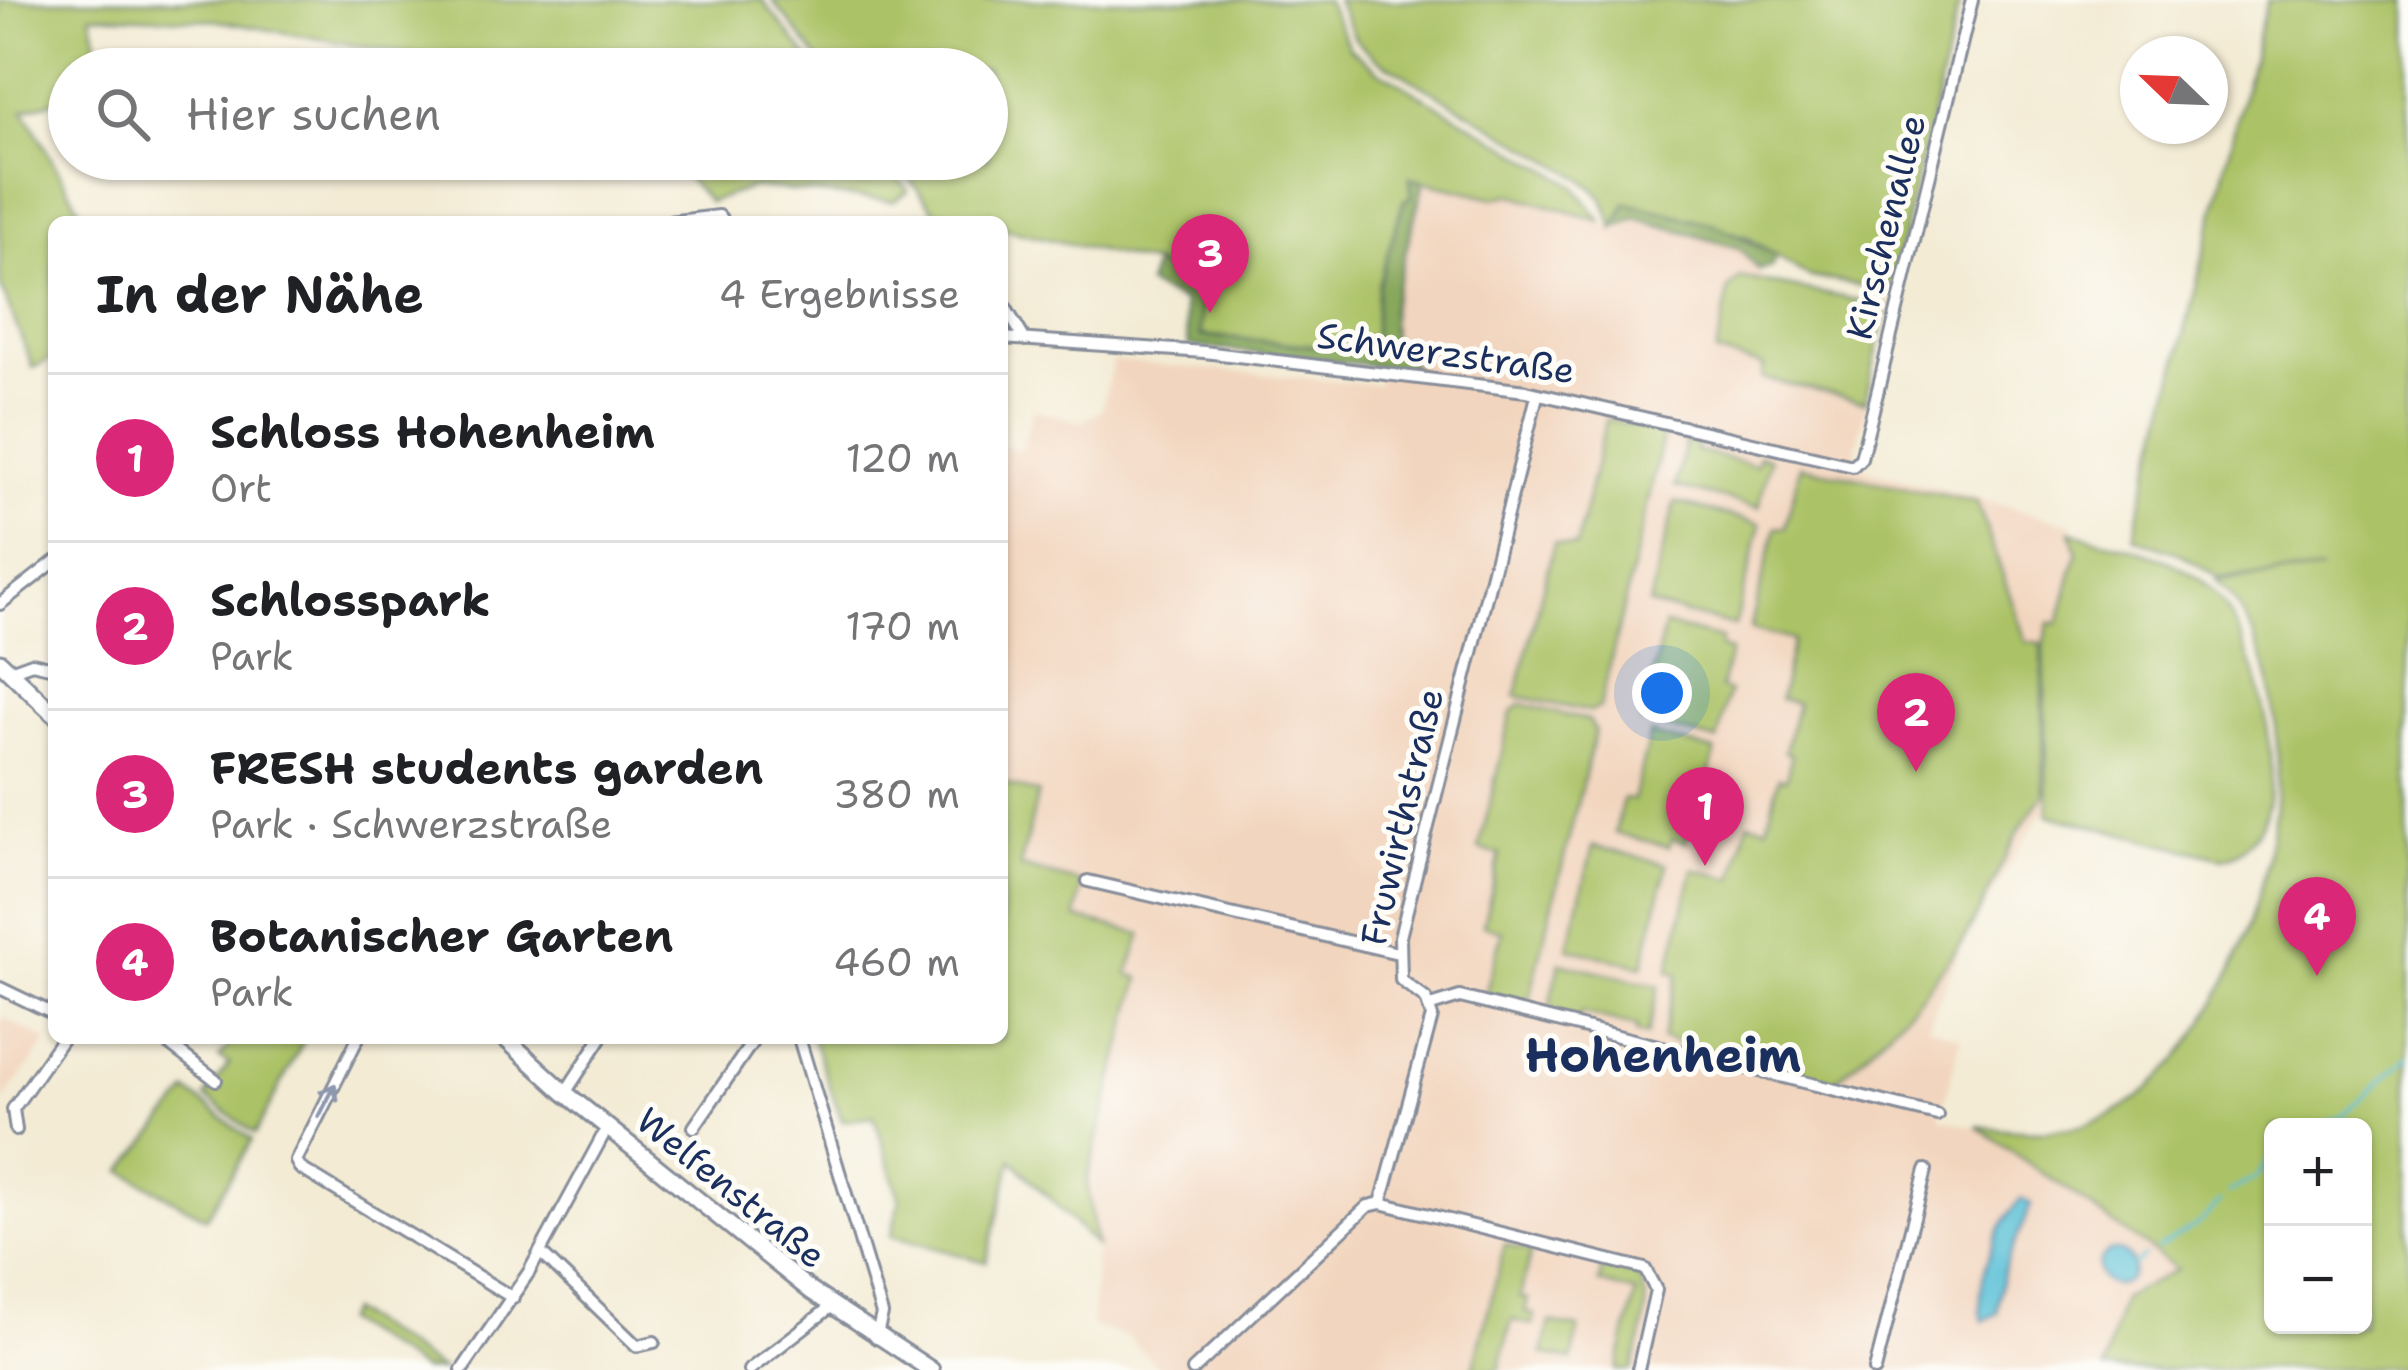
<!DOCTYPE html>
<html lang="de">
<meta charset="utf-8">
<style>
:root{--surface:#fff;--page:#f6f6f6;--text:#202124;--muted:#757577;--line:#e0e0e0;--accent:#db2777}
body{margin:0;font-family:"Shantell Sans",sans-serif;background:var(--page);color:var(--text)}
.controls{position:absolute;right:36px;bottom:36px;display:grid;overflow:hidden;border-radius:18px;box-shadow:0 3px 9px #0004}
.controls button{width:108px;height:108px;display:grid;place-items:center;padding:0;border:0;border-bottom:3px solid var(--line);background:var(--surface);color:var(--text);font:60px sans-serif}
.compass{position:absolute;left:2120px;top:36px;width:108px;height:108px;border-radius:50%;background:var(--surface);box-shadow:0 3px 9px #0004;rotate:293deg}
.you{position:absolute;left:1662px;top:693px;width:42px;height:42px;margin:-30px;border:9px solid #fff;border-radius:50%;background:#1a73e8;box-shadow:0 0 0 18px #1a73e833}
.badge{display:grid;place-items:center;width:78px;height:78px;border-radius:50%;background:var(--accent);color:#fff;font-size:39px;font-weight:700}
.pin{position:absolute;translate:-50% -99px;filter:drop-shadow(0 3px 6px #0008)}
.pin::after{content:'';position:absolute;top:63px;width:42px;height:36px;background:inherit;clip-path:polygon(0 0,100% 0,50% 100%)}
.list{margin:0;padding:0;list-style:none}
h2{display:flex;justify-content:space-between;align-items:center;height:156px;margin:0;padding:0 48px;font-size:51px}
h2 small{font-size:39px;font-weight:400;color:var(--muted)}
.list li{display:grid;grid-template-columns:78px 1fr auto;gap:36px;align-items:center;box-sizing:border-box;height:168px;padding:0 48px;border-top:3px solid var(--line)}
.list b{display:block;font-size:45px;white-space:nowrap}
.list p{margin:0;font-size:39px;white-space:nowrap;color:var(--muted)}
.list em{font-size:39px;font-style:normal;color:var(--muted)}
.icon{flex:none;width:66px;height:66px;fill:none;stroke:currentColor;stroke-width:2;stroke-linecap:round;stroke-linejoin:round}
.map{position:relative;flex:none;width:2408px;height:1370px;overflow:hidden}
.search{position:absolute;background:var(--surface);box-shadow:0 3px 9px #0004;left:48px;top:48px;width:960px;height:132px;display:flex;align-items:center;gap:30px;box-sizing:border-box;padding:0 42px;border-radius:66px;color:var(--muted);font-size:45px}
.panel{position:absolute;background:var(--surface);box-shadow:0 3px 9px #0004;left:48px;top:216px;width:960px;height:828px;border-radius:18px}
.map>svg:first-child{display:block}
.built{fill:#f2d5be}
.green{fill:#abc266;stroke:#637862;stroke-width:3;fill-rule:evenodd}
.forest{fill:#88a85b;stroke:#526c5c;stroke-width:3}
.water{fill:#59c0d6;stroke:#3a789a;stroke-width:3}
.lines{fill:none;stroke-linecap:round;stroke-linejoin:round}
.stream{stroke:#59c0d6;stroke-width:3}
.street-casing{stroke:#878d99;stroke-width:16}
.secondary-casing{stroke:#878d99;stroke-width:21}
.street{stroke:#fff;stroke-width:10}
.secondary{stroke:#fff;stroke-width:15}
.oneway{stroke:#8d97ae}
.labels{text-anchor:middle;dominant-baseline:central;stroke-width:10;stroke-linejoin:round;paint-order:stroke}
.street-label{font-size:36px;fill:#1b2f5e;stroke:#fdfcf7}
.district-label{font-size:48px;font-weight:bold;fill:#1b2f5e;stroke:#fdfcf7}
</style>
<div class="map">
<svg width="2408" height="1370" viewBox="0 0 2408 1370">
<rect width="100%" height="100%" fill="#fdfcf7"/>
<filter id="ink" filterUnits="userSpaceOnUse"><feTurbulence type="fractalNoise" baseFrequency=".00833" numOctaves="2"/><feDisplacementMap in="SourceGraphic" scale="24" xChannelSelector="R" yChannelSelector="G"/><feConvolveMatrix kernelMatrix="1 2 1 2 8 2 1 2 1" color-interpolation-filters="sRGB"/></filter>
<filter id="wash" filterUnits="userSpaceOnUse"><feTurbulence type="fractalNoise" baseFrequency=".004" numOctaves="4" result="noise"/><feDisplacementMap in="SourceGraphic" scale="48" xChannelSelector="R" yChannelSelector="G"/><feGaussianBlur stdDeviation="2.7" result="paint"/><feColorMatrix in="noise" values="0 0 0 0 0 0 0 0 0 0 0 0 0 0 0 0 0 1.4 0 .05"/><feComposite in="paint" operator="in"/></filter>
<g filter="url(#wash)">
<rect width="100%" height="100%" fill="#f3ebd4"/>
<path class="built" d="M1410 178 1494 198 1509 193 1614 228 1636 218 1738 248 1766 281 1887 306 1853 466 2073 524 2077 551 2059 623 2044 646 2048 815 2041 814 1964 938 1928 1026 1961 1038 1940 1118 1983 1129 2178 1269 2131 1291 2114 1319 2103 1370H1161L1128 1337 1092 1326 1096 1246 1012 1161 986 1262 891 1236 900 1200 873 1115 1002 1038V446L1022 450 1033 409 1082 422 1102 409 1113 361 1379 385 1373 339 1378 285Z
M3 1018 48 1041 2 1102 0 1021Z"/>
<path class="green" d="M0 0H762L817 69H491L214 20 91 15 103 69H69V96L24 110 87 222H54V357L33 368 0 284Z
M772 0H1326L1350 48 1378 70 1573 184 1601 221 1509 194 1494 198 1410 178 1412 197 1404 200 1378 285 1373 339 1362 350 1201 335V290L1154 264 1002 228V222L937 214 894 159H987V69H826Z
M1336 0H1960L1890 290 1810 277 1747 237 1627 203 1614 228 1602 196 1581 178 1376 58 1356 40Z
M2267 0H2408V1368L2103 1370 2122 1299 2177 1269 1977 1126C2022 1132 2069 1136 2111 1115 2255 1043 2343 697 2216 581L2322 572 2218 578 2182 555 2134 537ZM2273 1127H2363V1325H2273Z
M670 159H885L908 191 893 201 754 187 709 202Z
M1740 277 1887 306 1865 402 1762 378 1764 366 1716 353 1729 289Z
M1606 419 1664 433 1600 707 1590 712 1516 696 1554 543 1576 547Z
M1686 439 1697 441 1696 451 1756 465 1759 455 1770 459 1759 507 1675 487Z
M1800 466 1977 502 2026 641 2042 643 2044 795C2009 835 1995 888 1967 934 1932 989 1882 1038 1835 1082L1662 1039 1678 974 1669 971 1693 869 1734 879 1748 822 1767 826 1779 777 1786 778 1792 754 1785 752 1797 703 1780 699 1793 640 1750 629 1776 527 1785 528Z
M1675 502 1761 524 1735 626 1649 605Z
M2071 532C2121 545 2178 555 2215 594 2260 641 2310 836 2222 858L2048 815 2044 646 2049 623H2059L2077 552Z
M1665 625 1721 639 1720 648 1730 651 1721 688 1729 692 1717 741 1641 722Z
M1521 704 1589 721 1595 731 1528 1005 1485 995 1502 931 1483 925 1500 855 1479 849 1511 713Z
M1650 734 1715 751 1700 811H1695L1686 842 1672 839 1669 847 1615 833 1623 799 1633 800Z
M1002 783 1038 793 1020 867 1082 883 1076 918 1142 934 1128 974 1140 978 1087 1180 1096 1246 1012 1160 986 1262 891 1236 900 1200 874 1116 842 1121 812 1038H1002Z
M1593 846 1667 864 1643 966 1568 948Z
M1560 962 1659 986 1647 1035 1636 1033 1637 1027 1581 1012 1578 1018 1549 1010Z
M235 1038H305L255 1134 205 1097 229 1064 219 1058Z
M188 1092 252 1140 206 1218 123 1171Z
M1505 1244 1531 1251 1520 1297 1528 1299 1525 1311 1535 1315 1533 1325 1512 1320 1499 1370H1473Z
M1602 1267 1636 1274C1657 1302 1640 1339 1632 1370H1617L1636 1293 1599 1283Z
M349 1311 442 1370H422L343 1321Z
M1550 1322 1579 1328 1572 1360 1543 1354Z"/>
<path class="forest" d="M1410 178 1424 182 1391 307 1392 344 1418 370 1189 346 1183 302 1147 285 1154 264 1201 290V336L1362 350 1373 339 1378 285 1404 200 1412 197Z
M1626 203 1714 224 1777 256 1771 267 1759 270 1738 248 1636 218 1614 228Z"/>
<path class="water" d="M2021 1199 2031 1205 2003 1271 1997 1313 1983 1321C1973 1289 1996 1223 2021 1199Z
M2098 1268a17 17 0 1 1 34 0a17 17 0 1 1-34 0Z"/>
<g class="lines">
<path class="stream" d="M2318 1127 2341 1116 2408 1057
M2229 1192 2256 1178 2273 1155
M2157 1248 2200 1223 2220 1200
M2133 1265 2144 1256"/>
</g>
</g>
<g filter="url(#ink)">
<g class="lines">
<g class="street-casing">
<path id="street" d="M668 222 719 216 724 222
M1002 302 1025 340
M1002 338 1204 352 1526 391 1853 466 1861 458 1873 410 1972 0
M0 604 54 562
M10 671 32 663 54 668
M1088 881 1398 953
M0 988 54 1014
M1431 1006 1460 997 1937 1115
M161 1038 216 1080
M358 1038 296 1161 300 1168 513 1298
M799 1038 882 1314 876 1338
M565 1093 601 1038
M694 1127 755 1038
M16 1130 13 1109 63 1038
M1381 1203 1432 1017 1426 999 1401 980 1400 937 1537 396
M540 1252 637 1346 654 1342
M462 1370 529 1272 607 1128
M749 1370 832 1306
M1193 1370 1368 1206 1381 1203 1645 1269 1656 1290 1638 1370
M1875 1370 1926 1170"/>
</g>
<g class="secondary-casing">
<path id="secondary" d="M0 662 54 714
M505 1038 565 1093 811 1291 931 1370"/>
</g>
<use href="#street" class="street"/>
<use href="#secondary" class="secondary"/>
</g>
<defs><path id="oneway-shaft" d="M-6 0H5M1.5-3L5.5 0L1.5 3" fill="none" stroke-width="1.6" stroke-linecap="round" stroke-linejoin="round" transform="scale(3)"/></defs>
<use class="oneway" href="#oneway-shaft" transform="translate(327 1100) rotate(-63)"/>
</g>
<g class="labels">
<g class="street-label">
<text transform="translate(1886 227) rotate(-76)">Kirschenallee</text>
<text transform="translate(1446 353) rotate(8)">Schwerzstraße</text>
<text transform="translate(1402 817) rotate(-77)">Fruwirthstraße</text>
<text transform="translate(731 1188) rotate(39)">Welfenstraße</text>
</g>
<g class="district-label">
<text x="1663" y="1055">Hohenheim</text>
</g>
</g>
</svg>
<div class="controls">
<button>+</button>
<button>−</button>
</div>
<svg class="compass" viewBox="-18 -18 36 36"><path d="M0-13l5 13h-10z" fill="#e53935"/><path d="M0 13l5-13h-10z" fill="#757577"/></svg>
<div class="you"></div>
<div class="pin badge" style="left:1705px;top:866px">1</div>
<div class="pin badge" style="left:1916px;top:772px">2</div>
<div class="pin badge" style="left:1210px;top:313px">3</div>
<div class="pin badge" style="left:2317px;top:976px">4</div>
<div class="search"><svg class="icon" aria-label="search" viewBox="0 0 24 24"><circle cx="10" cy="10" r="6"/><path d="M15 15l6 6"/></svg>Hier suchen</div>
<section class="panel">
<h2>In der Nähe<small>4 Ergebnisse</small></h2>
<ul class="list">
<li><span class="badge">1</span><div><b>Schloss Hohenheim</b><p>Ort</p></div><em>120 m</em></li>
<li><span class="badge">2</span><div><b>Schlosspark</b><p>Park</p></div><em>170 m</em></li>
<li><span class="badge">3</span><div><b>FRESH students garden</b><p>Park · Schwerzstraße</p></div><em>380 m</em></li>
<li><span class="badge">4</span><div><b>Botanischer Garten</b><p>Park</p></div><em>460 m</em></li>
</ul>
</section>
</div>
